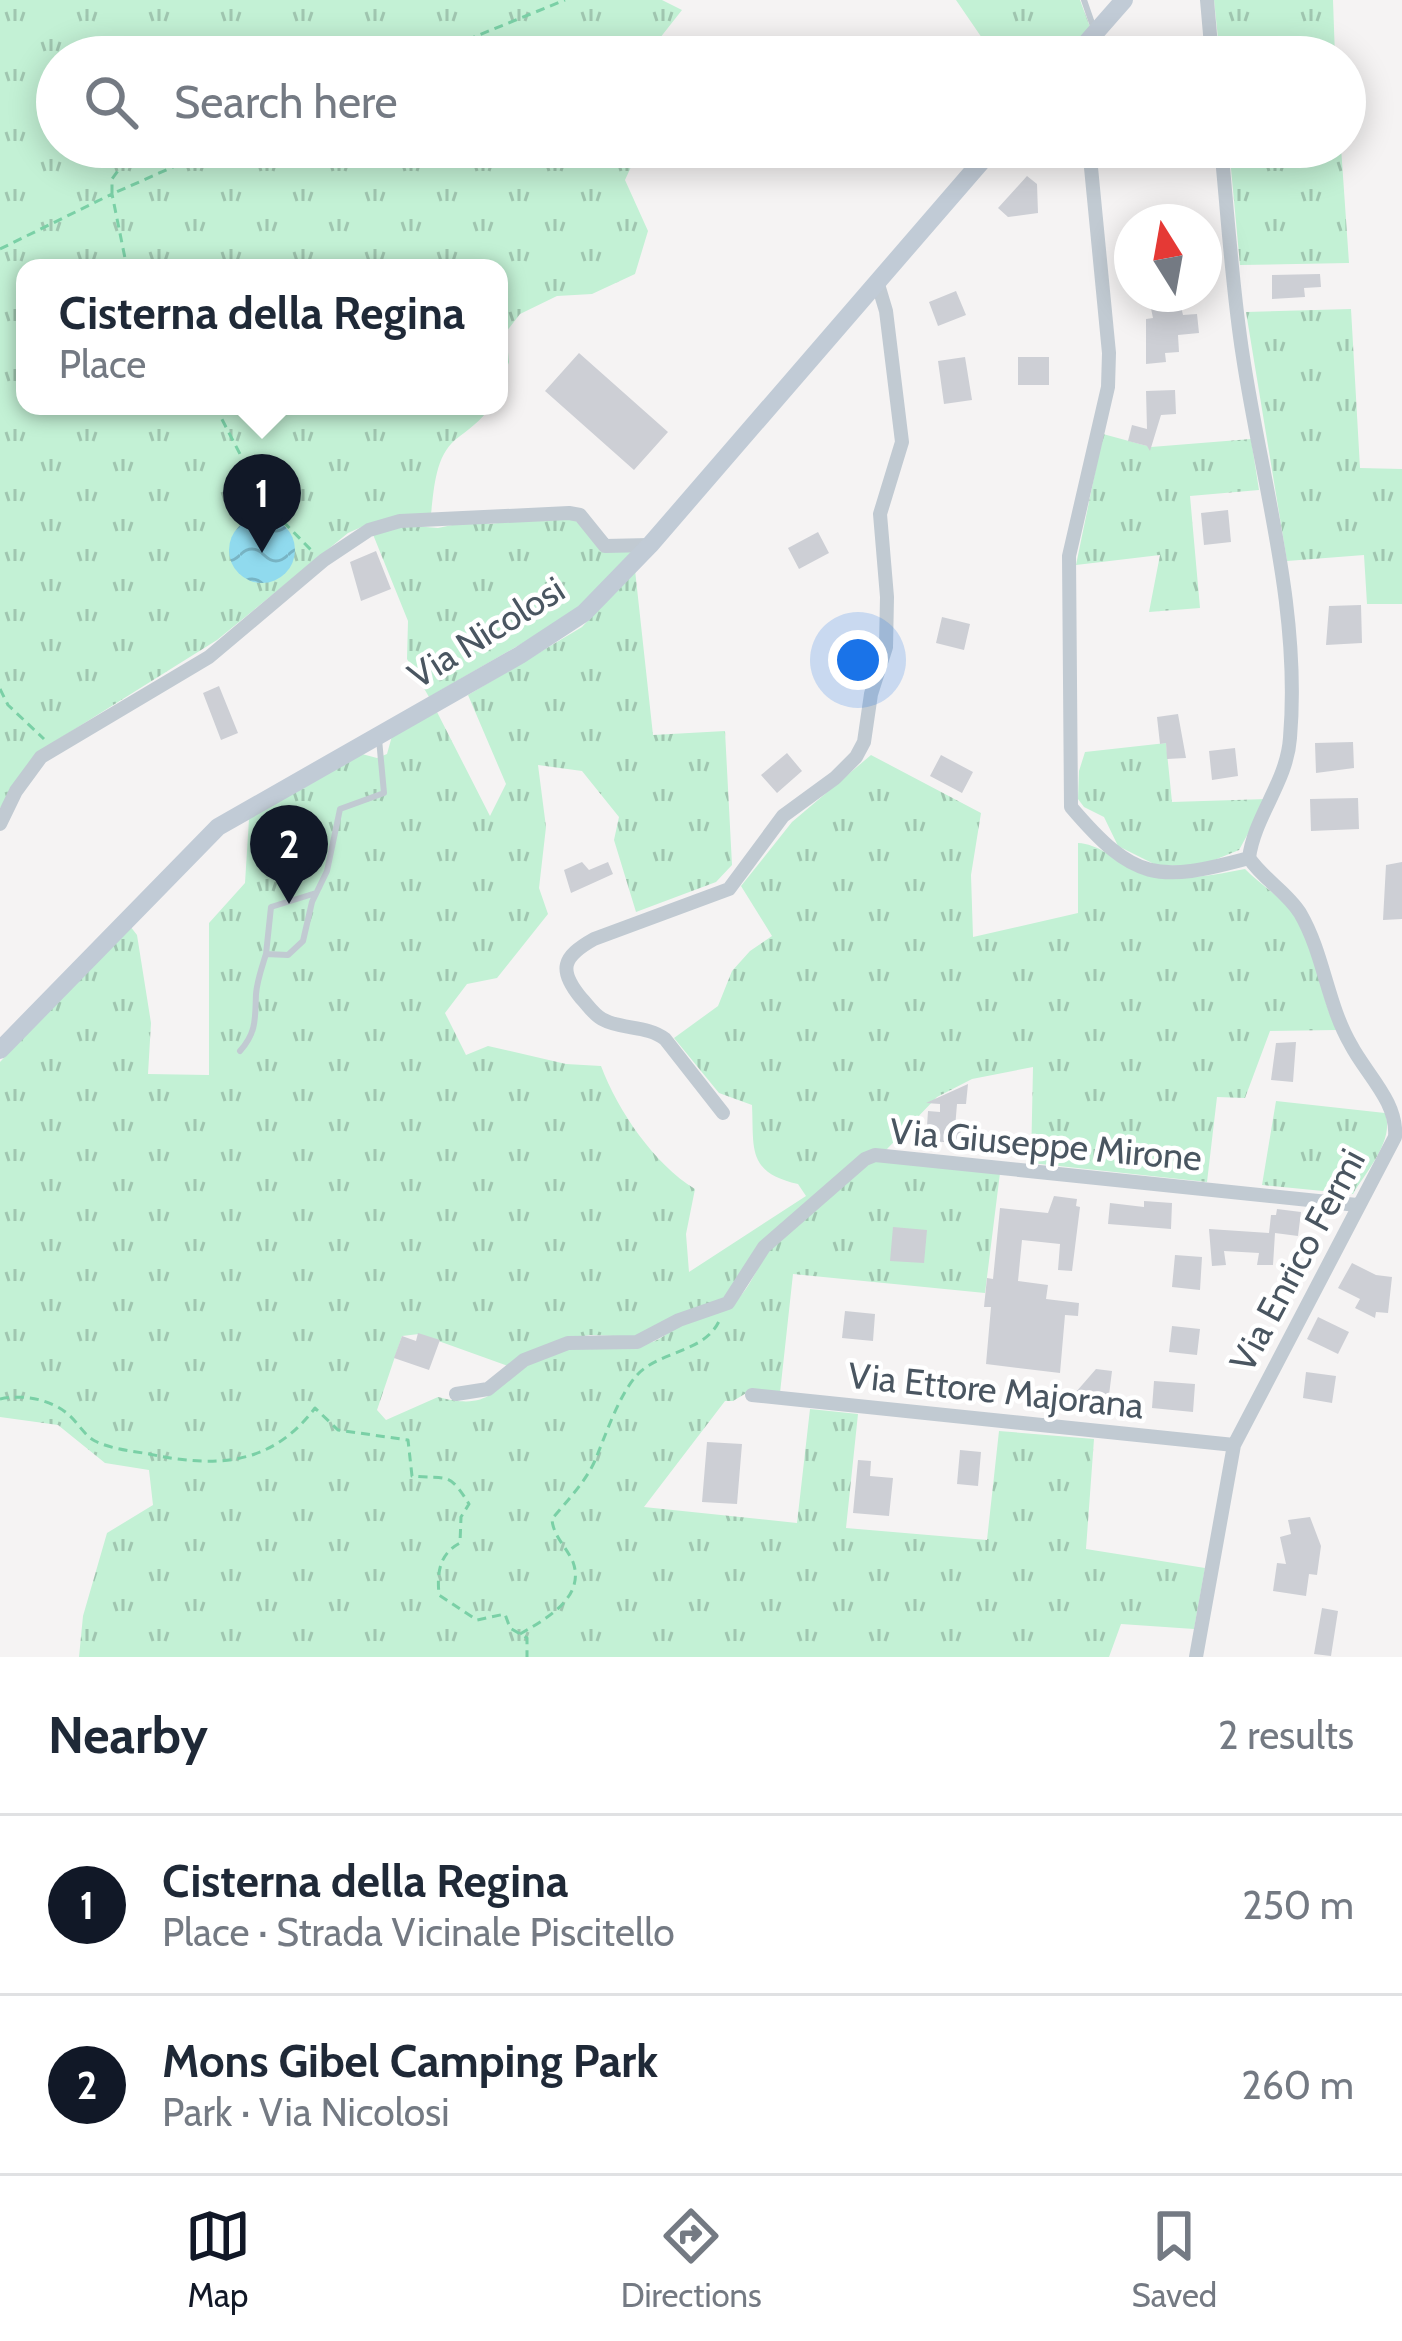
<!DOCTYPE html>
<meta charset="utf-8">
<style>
:root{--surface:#fff;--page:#f2f2f3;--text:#1f2937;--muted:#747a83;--line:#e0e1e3;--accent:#111827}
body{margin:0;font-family:Cabin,sans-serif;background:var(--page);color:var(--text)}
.compass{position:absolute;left:1114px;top:204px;width:108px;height:108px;border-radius:50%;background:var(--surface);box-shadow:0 6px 30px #0003;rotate:349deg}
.you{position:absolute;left:858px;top:660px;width:42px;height:42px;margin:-30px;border:9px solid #fff;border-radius:50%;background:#1a73e8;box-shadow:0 0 0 18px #1a73e833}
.badge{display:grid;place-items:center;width:78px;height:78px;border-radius:50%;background:var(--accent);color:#fff;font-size:39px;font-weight:700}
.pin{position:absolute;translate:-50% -99px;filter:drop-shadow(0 3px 6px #0008)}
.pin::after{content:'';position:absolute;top:63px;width:42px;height:36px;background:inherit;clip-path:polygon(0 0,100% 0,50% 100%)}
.popup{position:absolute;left:16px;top:259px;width:492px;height:156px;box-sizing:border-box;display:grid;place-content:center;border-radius:24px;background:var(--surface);filter:drop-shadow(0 3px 9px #0005);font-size:39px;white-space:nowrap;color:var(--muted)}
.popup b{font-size:45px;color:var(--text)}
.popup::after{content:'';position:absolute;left:50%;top:100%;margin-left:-24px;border:24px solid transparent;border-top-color:var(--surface)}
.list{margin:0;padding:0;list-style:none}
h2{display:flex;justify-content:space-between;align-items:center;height:156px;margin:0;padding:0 48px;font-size:51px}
h2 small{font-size:39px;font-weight:400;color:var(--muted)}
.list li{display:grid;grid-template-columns:78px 1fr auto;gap:36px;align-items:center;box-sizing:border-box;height:180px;padding:0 48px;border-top:3px solid var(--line)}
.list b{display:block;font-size:45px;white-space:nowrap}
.list p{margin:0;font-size:39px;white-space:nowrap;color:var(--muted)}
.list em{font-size:39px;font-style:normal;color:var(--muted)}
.icon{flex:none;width:66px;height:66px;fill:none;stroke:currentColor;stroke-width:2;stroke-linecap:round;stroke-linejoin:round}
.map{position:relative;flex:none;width:1402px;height:1657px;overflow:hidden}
.search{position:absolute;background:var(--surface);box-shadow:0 6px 30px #0003;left:36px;right:36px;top:36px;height:132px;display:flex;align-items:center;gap:30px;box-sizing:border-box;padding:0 42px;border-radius:66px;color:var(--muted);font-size:45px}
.sheet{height:516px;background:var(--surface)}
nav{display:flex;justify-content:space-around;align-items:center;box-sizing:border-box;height:168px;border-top:3px solid var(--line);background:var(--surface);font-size:33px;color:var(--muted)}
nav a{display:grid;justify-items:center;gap:6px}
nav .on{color:var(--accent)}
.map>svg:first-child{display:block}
.grass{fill:url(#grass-tufts)}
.water{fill:url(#water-waves)}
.building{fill:#cdcfd5}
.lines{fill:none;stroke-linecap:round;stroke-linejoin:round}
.path{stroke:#7ad0a6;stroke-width:3;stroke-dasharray:9 6;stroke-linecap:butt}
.lane{stroke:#c1cad2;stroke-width:6}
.street{stroke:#c1cad2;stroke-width:14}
.secondary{stroke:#c1cbd6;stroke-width:18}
.labels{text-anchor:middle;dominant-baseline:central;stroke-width:9;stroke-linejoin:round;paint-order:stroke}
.street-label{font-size:36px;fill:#4a5661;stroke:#fff}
</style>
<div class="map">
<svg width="1402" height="1657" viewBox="0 0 1402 1657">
<defs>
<pattern id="grass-tufts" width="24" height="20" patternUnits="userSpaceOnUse" patternTransform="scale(3)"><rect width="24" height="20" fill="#c3f1d5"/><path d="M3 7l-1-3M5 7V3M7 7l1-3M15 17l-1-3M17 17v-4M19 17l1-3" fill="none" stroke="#a0c6b0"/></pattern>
<pattern id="water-waves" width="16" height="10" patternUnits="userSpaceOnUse" patternTransform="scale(3)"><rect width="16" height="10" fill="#90daee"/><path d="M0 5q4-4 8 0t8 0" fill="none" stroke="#78b4c4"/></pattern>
</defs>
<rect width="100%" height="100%" fill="#f5f3f3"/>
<path class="grass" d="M0 0H662L682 10 645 57H57V147H632L636 156 625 180 648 231 635 274 592 294 557 296 520 314 506 332 509 362 499 389V268H25V406H491C480 422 470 428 455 440 435 457 434 490 431 514L366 525 348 533 217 640 43 749 0 808Z
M956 0H1080L1090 27 1063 57H995Z
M1214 0H1333L1335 57H1220Z
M1229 147H1341L1349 263 1240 265Z
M1351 309 1360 468 1402 469V604H1367L1364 555 1287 561 1246 312Z
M1103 434 1151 447 1251 439 1259 490 1190 496 1200 608 1149 612 1160 555 1076 565Z
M548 517 579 520 590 537 635 550 577 608 554 625 429 697 407 659 408 621 372 532 402 525 438 528 476 520 490 524Z
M635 570 653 735 725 731 732 865 716 882 636 912 614 840 619 817 582 771 538 765 546 827 539 888 548 914 497 978 467 984 445 1013 466 1055 488 1046 566 1064 601 1066C618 1111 654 1164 695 1189L686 1234 689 1272 806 1196 798 1184C747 1172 754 1150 752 1105L719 1093 674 1038 718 1006 732 971 750 951 772 936 741 886 792 822 871 755 981 813 971 875 973 937 1078 913V843C1098 844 1112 858 1130 866 1169 884 1205 877 1245 869 1262 886 1287 901 1300 922 1319 954 1319 997 1337 1030L1270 1031 1245 1098 1217 1097 1207 1182 1031 1163 1033 1067 972 1079 937 1097 887 1149 862 1157 777 1229 760 1245 726 1300 677 1316 637 1337 590 1335 561 1340 508 1366 419 1334 402 1336 377 1410 386 1420 438 1397C501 1414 493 1378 541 1356 585 1337 611 1354 649 1343 662 1340 670 1330 681 1324 696 1316 718 1315 732 1304 753 1288 760 1256 779 1237 808 1210 842 1187 872 1161L1000 1173 985 1293 793 1274 780 1393 753 1389 733 1401H725L644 1507 797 1523 810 1409 858 1414 846 1528 987 1540 999 1431 1094 1439 1086 1549 1205 1568 1194 1629 1121 1624 1109 1657H79L83 1616 107 1533 153 1505 149 1470 105 1463 58 1425 0 1417V1062L130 926 137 935 151 1023 148 1074 209 1075V923L245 883 249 819 362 754 377 758 387 754 392 736 437 712 490 816 506 784 468 695 582 627Z
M1166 743 1172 802 1267 799 1239 850 1202 865 1158 866 1118 846 1104 817 1084 807 1078 799 1079 771 1085 752Z
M1276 1101 1385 1113C1395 1140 1367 1170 1353 1194L1262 1185Z"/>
<path class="water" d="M229 550a33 33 0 1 1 66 0a33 33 0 1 1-66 0Z"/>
<path class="building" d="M1027 176 1037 184 1038 213 1008 217 998 208Z
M1320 274 1321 287 1304 288 1305 297 1272 299V275Z
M956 291 966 315 938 326 929 302Z
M1148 294H1178L1183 315 1197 314 1199 333 1178 335 1179 352 1165 353 1166 362 1146 364V319L1153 318Z
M579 353 668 432 634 470 545 391Z
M965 357 972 400 944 404 938 361Z
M1018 357H1049V385H1018Z
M1175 390 1176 414 1161 415 1150 451 1147 446 1128 441 1132 425 1147 429 1146 391Z
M1228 510 1231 542 1204 545 1201 513Z
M818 532 829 553 799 569 788 548Z
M376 551 391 589 361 601 350 562Z
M1361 605 1362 643 1326 645 1329 606Z
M942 617 970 624 964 650 936 643Z
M219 686 238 733 221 740 203 693Z
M1178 714 1186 758 1167 759 1166 743 1160 744 1157 717Z
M1353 742 1354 768 1316 773 1315 743Z
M1235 748 1238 776 1212 780 1209 751Z
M787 753 802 771 777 793 761 775Z
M941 755 973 772 962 793 930 776Z
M1358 798 1359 829 1311 831 1310 799Z
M582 862 589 870 608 862 613 874 571 893 564 870Z
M1402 862V919L1383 920 1386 865Z
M1296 1042 1293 1082 1271 1080 1276 1043Z
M968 1084 966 1104H957L955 1128 961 1129 960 1143 926 1141 928 1111 940 1112V1104L926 1103Z
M1054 1196 1077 1199 1076 1206 1080 1207 1072 1271 1058 1270 1060 1244 1022 1240 1018 1281 1048 1285 1046 1299 1079 1303 1078 1316 1065 1315 1060 1373 986 1364 991 1307H984L987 1278 993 1279 1000 1208 1048 1213Z
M1144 1201 1172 1203 1171 1229 1108 1224 1110 1203 1144 1207Z
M1277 1209 1301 1212 1298 1236 1275 1233 1273 1265H1257L1259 1253 1224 1251 1226 1265 1212 1266 1209 1229 1269 1233 1271 1215H1276Z
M893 1227 927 1230 924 1263 890 1261Z
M1175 1255 1202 1257 1200 1290 1172 1287Z
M1352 1263 1376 1275 1392 1277 1388 1313 1376 1312 1375 1318 1355 1308 1360 1299 1338 1288Z
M845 1311 875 1314 873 1341 842 1338Z
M1318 1317 1349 1332 1338 1354 1307 1339Z
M1172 1326 1200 1329 1197 1355 1169 1352Z
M418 1333 440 1340 429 1370 394 1358 402 1336 416 1341Z
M1096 1369 1112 1371 1107 1411 1086 1409 1076 1392Z
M1306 1372 1336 1376 1332 1403 1303 1398Z
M1154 1381 1195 1384 1193 1412 1152 1408Z
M707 1442 742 1444 737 1504 702 1502Z
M960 1450 981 1452 978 1486 957 1484Z
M858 1460 871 1461 870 1476 893 1478 889 1516 853 1513Z
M1310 1517 1321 1546 1317 1575 1309 1574 1306 1596 1273 1591 1277 1563 1286 1564 1280 1537 1291 1534 1288 1520Z
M1322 1608 1338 1611 1331 1656 1314 1654Z"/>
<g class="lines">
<path class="path" d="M425 57 565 0
M135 147 112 179V194L218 147
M0 249 112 194 127 268
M215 406 266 504 313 552
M0 689 8 705 44 739
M0 1399C23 1394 51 1399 69 1415 78 1423 85 1436 95 1441 111 1449 132 1451 149 1454 216 1468 271 1466 315 1408L338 1430 408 1440 412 1476C448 1480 448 1470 469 1504L461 1517 460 1543C439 1554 437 1573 439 1595L477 1620 505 1614 510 1628 527 1638V1657
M520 1634C544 1620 586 1598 573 1562 566 1546 553 1536 552 1519 567 1501 588 1479 596 1458 606 1434 619 1395 637 1375 660 1350 706 1353 720 1319"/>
<path class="lane" d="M1084 0 1094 29
M316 893 271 907 266 954 288 955 303 941 312 902 327 871 340 809 384 793 379 739
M240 1051C257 1032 255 1018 256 994 257 981 262 967 266 954"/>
<path class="street" d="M1207 0 1212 57
M1089 147 1109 353 1108 387 1069 556 1071 807C1134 881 1157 883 1249 858
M0 824 16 791 41 757 209 657 324 560 369 530 400 521 569 513 580 515 605 546 650 545
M723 1113 665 1039C647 1025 621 1030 602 1019 593 1014 588 1005 581 998 558 970 562 957 594 939L729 889 783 816 835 778 856 757 864 742 871 694 886 647 887 597 880 514 902 442 886 311 877 281
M456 1394 488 1389 524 1360 568 1343 637 1342 679 1320 728 1303 764 1247 865 1159 875 1155 1357 1205
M752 1395 1234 1445
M1196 1657 1234 1445 1395 1137C1398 1102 1366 1074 1351 1045 1327 1004 1324 954 1300 913 1287 892 1263 879 1249 858 1254 817 1287 782 1290 738 1301 609 1262 483 1243 357 1232 288 1228 217 1221 147"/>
<path class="secondary" d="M1074 57 1124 0
M0 1050 218 827 520 655 584 613 650 545 994 147"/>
</g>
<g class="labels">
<g class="street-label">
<text transform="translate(486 632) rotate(-32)">Via Nicolosi</text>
<text transform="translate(1046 1144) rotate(5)">Via Giuseppe Mirone</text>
<text transform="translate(1297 1260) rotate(-62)">Via Enrico Fermi</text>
<text transform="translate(996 1390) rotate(6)">Via Ettore Majorana</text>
</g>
</g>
</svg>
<svg class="compass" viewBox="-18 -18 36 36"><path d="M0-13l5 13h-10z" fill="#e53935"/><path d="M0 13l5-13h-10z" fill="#747a83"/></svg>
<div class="you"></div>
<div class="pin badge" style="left:262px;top:553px">1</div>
<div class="popup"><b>Cisterna della Regina</b>Place</div>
<div class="pin badge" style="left:289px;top:904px">2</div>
<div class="search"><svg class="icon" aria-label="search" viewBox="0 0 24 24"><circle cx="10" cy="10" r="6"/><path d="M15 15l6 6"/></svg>Search here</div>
</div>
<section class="sheet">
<h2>Nearby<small>2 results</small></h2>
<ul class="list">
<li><span class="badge">1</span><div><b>Cisterna della Regina</b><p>Place · Strada Vicinale Piscitello</p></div><em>250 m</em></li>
<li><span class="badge">2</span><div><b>Mons Gibel Camping Park</b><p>Park · Via Nicolosi</p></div><em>260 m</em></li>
</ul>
</section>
<nav>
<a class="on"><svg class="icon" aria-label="map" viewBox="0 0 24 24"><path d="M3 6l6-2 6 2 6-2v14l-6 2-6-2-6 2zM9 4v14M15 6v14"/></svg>Map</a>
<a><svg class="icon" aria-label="directions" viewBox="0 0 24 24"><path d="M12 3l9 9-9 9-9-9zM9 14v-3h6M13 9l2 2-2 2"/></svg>Directions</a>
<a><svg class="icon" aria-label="saved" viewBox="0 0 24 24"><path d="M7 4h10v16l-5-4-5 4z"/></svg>Saved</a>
</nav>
